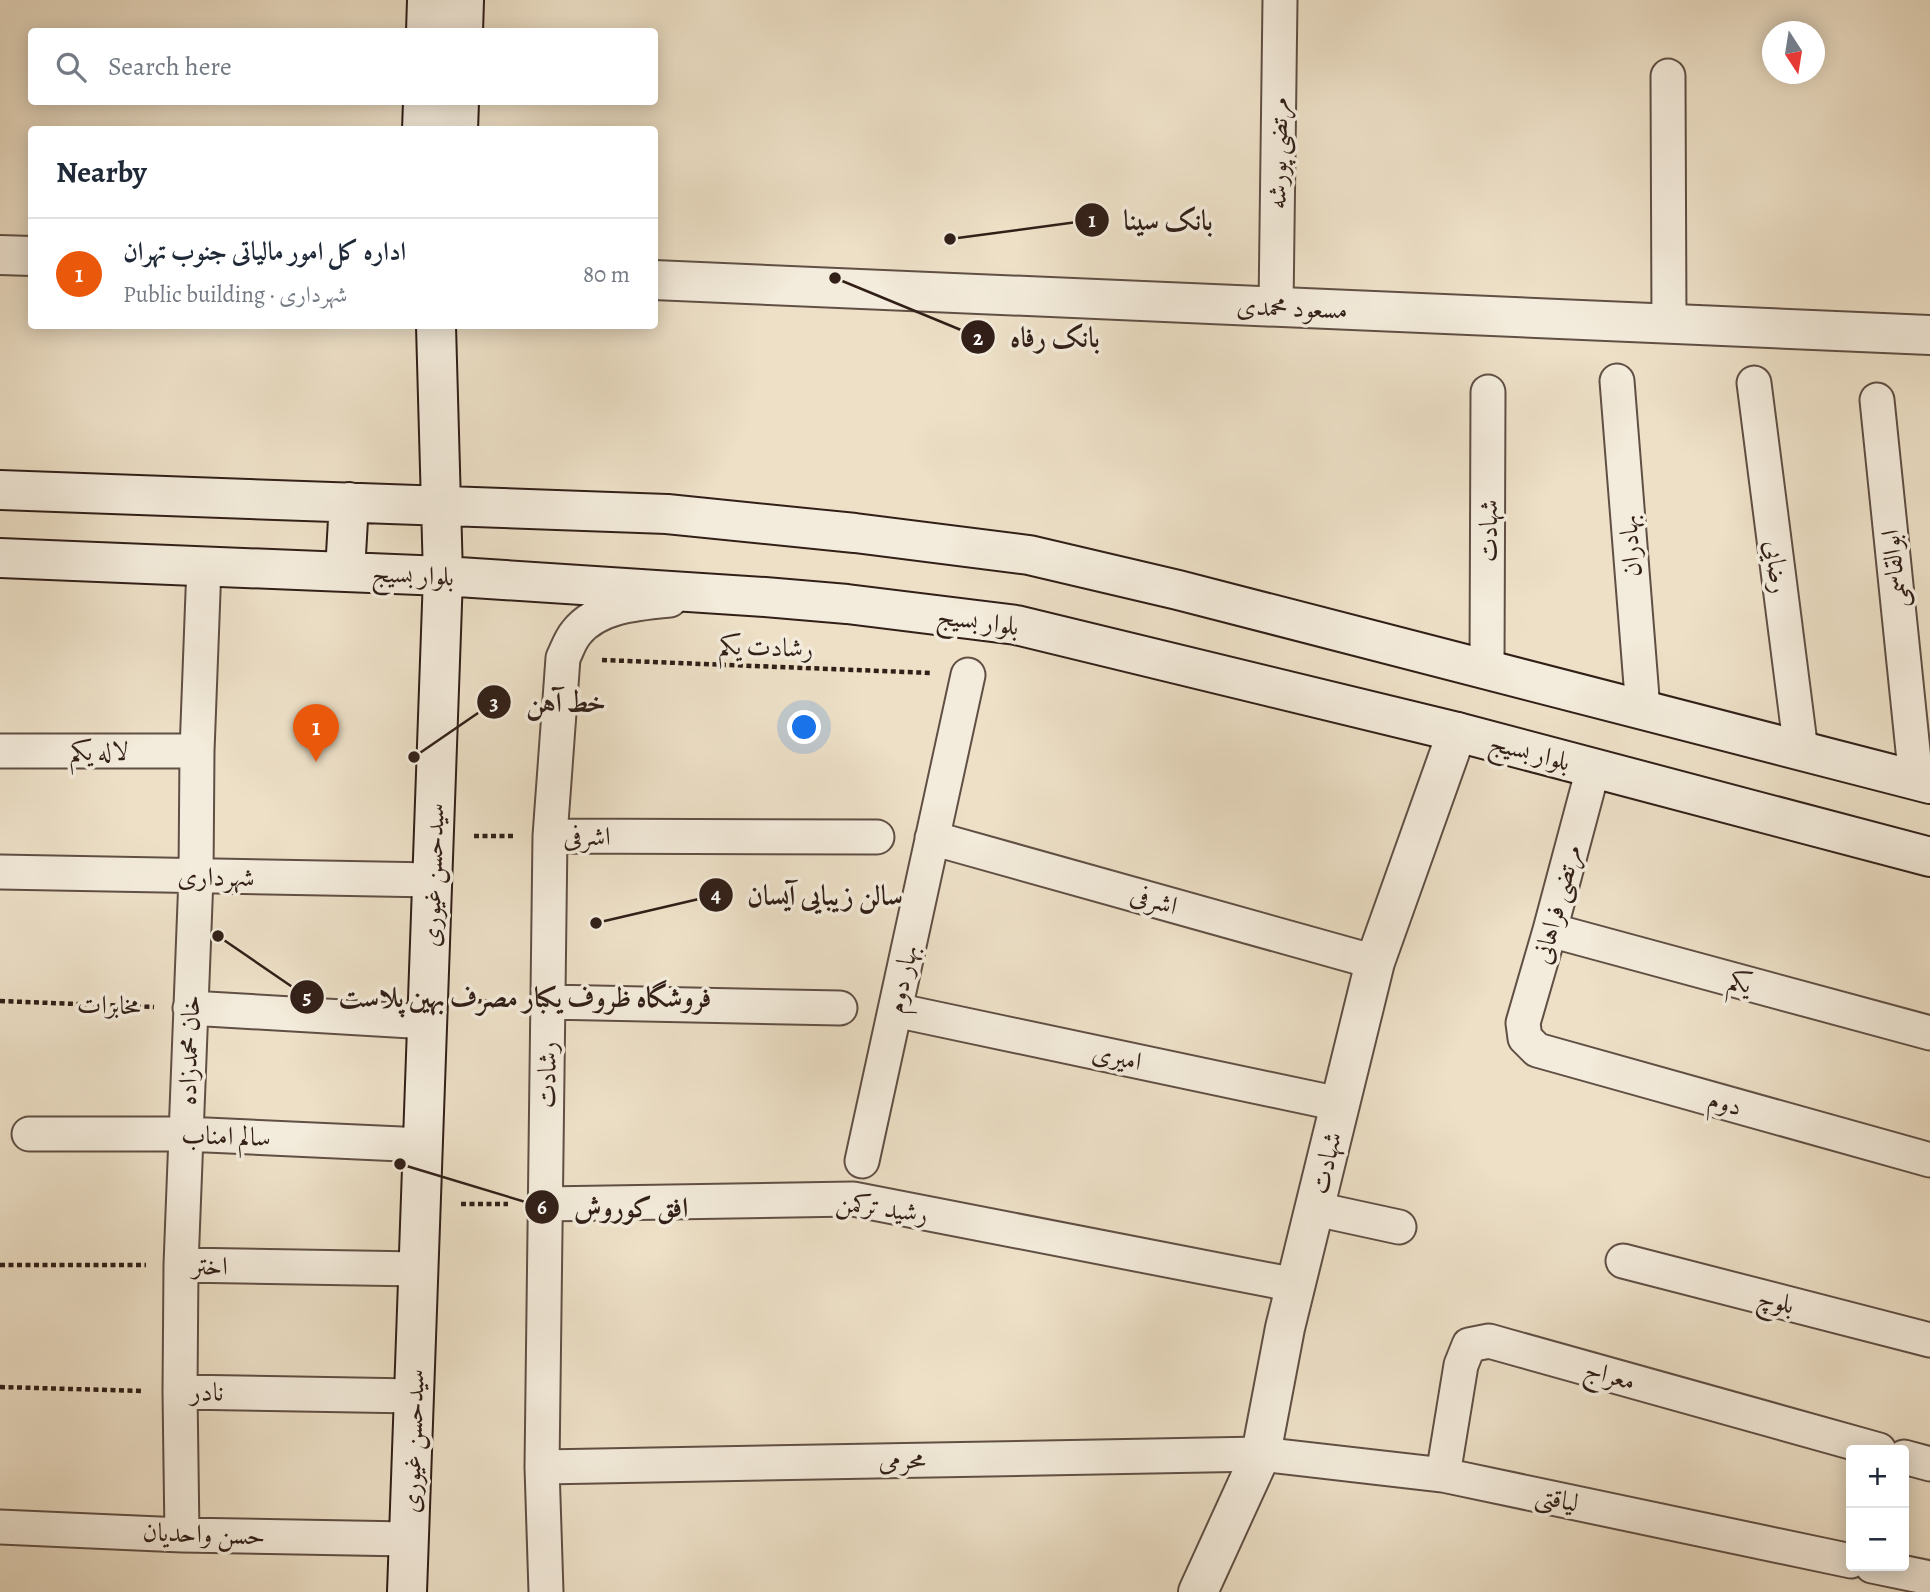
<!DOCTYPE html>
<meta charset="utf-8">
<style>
:root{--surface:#fff;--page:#f2f2f3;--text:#1f2937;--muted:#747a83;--line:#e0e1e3;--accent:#ea580c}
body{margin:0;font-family:Alegreya,Amiri,serif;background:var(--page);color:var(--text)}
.controls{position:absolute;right:21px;bottom:21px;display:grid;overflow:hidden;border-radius:7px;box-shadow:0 4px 18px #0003}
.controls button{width:63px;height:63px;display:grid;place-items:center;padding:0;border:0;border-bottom:2px solid var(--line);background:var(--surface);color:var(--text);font:35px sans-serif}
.compass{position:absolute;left:1762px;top:21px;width:63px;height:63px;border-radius:50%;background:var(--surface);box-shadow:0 4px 18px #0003;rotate:168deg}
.you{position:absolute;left:805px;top:728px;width:24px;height:24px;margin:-18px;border:5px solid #fff;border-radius:50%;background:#1a73e8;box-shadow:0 0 0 10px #1a73e833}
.badge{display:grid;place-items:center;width:46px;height:46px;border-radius:50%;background:var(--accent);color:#fff;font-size:23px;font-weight:700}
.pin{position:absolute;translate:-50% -58px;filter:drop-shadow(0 2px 4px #0008)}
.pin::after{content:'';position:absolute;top:37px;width:24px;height:21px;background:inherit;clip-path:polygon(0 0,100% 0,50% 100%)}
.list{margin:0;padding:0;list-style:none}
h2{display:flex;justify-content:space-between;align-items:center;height:91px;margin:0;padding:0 28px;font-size:30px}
h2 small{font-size:23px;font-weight:400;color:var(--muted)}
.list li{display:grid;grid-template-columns:46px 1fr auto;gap:21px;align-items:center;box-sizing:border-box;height:112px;padding:0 28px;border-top:2px solid var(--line)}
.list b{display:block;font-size:26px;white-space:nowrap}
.list p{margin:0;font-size:23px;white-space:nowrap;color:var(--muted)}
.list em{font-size:23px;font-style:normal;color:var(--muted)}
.icon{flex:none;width:38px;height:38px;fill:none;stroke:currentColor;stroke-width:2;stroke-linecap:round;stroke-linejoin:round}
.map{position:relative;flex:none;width:1930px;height:1592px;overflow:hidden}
.search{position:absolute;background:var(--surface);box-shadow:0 4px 18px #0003;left:28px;top:28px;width:630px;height:77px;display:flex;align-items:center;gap:18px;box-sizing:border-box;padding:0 24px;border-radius:7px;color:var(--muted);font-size:26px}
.panel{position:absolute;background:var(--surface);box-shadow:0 4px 18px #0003;left:28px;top:126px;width:630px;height:203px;border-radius:7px}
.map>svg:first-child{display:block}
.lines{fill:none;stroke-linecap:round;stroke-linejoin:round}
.minor-casing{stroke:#604f44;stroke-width:37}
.tertiary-casing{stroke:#604f44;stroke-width:42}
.secondary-casing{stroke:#311f18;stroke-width:42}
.path{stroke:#311f18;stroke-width:4.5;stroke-dasharray:5 3.5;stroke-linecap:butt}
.minor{stroke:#f3ebdb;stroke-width:33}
.tertiary{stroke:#f3ebdb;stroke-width:38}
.secondary{stroke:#f3ebdb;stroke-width:38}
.labels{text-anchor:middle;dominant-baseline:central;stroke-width:7;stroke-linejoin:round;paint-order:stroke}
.street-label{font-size:26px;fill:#311f18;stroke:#f3ebdb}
.leader{fill:none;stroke:#311f18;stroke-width:2.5}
.callout-dot{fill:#311f18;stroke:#f3ebdb;stroke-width:2.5}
.mark-label{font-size:21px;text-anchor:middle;font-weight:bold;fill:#fff}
.callout-label{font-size:28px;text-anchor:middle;font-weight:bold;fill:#311f18;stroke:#f3ebdb;stroke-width:7;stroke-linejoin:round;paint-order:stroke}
</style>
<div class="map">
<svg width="1930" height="1592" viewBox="0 0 1930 1592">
<rect width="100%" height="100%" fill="#ede0c7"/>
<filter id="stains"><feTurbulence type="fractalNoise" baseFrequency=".00286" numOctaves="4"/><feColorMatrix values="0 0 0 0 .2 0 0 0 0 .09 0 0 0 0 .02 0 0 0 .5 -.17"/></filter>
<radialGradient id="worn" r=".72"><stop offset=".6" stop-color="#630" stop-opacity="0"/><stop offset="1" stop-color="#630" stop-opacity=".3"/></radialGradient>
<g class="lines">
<g class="minor-casing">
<path id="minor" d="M1668 76 1669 324
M1276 307 1280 0
M1617 381 1643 710
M1754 383 1801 751
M1877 400 1916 780
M1487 670 1488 392
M0 751H197
M1593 769 1550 930 1523 1023 1525 1038 1537 1050 1930 1160
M550 836 877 837
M932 838 1375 962
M0 872 433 880
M1550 930 1930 1033
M548 1002 840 1008
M190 1008 428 1022
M895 1010 1339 1104
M29 1134H185L423 1145
M862 1161 968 675
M544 1204 853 1199 1295 1285
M1316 1209 1399 1227
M1623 1261 1930 1340
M181 1265 419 1269
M180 1392 415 1396
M1904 1457 1930 1464
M542 1467 1261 1454 1443 1475 1851 1561
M1443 1475 1461 1365 1469 1345 1489 1341 1879 1450
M0 1527 182 1535 408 1539
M182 1535 180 1392 181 1265 196 877 197 751 204 566
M1872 1566 1930 1578
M546 1592 542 1467 550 836 563 658C567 650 570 640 576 633 597 606 638 603 670 600"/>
</g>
<g class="tertiary-casing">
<path id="tertiary" d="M0 255 32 256
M654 280 1930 335
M1198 1592 1261 1454 1285 1328 1375 962 1457 732"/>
</g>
<g class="secondary-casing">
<path id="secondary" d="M426 32 427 0
M463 32 464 0
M422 130 423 102
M458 130 459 102
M0 490 667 514 855 533 1029 555 1178 590 1930 784
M0 558 443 576 765 597 847 604 1016 625 1457 732 1930 857
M345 572 349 502
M407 1592 443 576 436 326"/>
</g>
<path class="path" d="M602 660 932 673
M474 836H514
M0 1001 154 1007
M468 1001 512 1002
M461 1204H508
M0 1265H146
M0 1387 144 1391"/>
<use href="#minor" class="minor"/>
<use href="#tertiary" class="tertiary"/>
<use href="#secondary" class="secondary"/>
</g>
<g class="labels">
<g class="street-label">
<text transform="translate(1278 153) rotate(-89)">مرتضی پورشه</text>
<text transform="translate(1292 308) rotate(2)">مسعود محمدی</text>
<text transform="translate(1488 531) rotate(-90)">شهادت</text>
<text transform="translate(1630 546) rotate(-94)">بهادران</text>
<text transform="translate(1777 567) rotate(83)">رضایی</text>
<text transform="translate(1894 569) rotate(-96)">ابوالقاسمی</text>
<text transform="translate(413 575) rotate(3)">بلوار بسیج</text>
<text transform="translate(978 621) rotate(8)">بلوار بسیج</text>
<text transform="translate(766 647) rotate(2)">رشادت یکم</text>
<text x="99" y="751">لاله یکم</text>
<text transform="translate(1530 752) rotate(15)">بلوار بسیج</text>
<text x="587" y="836">اشرفی</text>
<text transform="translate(433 875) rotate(-88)">سیدحسن غیوری</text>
<text transform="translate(216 877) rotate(1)">شهرداری</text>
<text transform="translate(1154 900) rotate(16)">اشرفی</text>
<text transform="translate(1557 904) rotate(-75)">مرتضی فراهانی</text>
<text transform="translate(902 979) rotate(-78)">بهار دوم</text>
<text transform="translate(1740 982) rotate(15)">یکم</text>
<text transform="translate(109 1005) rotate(2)">مخابرات</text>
<text transform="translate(189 1050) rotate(-88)">خان محمدزاده</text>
<text transform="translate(1117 1057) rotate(12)">امیری</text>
<text transform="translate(547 1075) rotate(-89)">رشادت</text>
<text transform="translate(1725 1103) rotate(16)">دوم</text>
<text transform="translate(226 1136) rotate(2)">سالم امناب</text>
<text transform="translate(1326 1163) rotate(-77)">شهادت</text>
<text transform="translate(882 1208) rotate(8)">رشید ترکمن</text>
<text transform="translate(210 1266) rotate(1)">اختر</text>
<text transform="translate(1776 1301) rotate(14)">بلوچ</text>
<text transform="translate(1610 1375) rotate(16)">معراج</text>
<text transform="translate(207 1392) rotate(1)">نادر</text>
<text transform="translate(413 1441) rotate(-88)">سیدحسن غیوری</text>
<text transform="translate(902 1460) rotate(-1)">محرمی</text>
<text transform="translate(1557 1499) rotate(12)">لیاقتی</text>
<text transform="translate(204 1534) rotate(2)">حسن واحدیان</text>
</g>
</g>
<path class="leader" d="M950 239L1092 220M835 278L978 337M414 757L494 702M596 923L716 895M218 936L307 997M400 1164L542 1207"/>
<g class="callout-dot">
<circle cx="950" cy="239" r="7"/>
<circle cx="835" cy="278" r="7"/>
<circle cx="414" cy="757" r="7"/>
<circle cx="596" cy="923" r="7"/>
<circle cx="218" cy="936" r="7"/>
<circle cx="400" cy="1164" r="7"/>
<circle cx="1092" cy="220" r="18"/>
<circle cx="978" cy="337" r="18"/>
<circle cx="494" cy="702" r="18"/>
<circle cx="716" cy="895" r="18"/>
<circle cx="307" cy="997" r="18"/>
<circle cx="542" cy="1207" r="18"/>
</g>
<g class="mark-label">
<text x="1092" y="227">1</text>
<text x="978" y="345">2</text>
<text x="494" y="710">3</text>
<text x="716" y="902">4</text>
<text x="307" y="1004">5</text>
<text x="542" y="1214">6</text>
</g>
<g class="callout-label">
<text x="1168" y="230">بانک سینا</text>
<text x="1055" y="347">بانک رفاه</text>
<text x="566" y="712">خط آهن</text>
<text x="825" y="905">سالن زیبایی آیسان</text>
<text x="525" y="1007">فروشگاه ظروف یکبار مصرف بهین پلاست</text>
<text x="631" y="1217">افق کوروش</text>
</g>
<rect width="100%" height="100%" filter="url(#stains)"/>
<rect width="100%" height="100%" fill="url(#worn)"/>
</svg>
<div class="controls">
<button>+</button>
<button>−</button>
</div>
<svg class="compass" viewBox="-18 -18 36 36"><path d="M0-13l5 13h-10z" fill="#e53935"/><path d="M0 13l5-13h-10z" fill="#747a83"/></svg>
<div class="you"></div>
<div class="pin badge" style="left:316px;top:762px">1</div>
<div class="search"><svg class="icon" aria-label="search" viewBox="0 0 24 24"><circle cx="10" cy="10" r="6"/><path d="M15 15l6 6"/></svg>Search here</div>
<section class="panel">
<h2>Nearby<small></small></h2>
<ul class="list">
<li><span class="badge">1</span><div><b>اداره کل امور مالیاتی جنوب تهران</b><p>Public building · شهرداری</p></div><em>80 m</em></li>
</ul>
</section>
</div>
